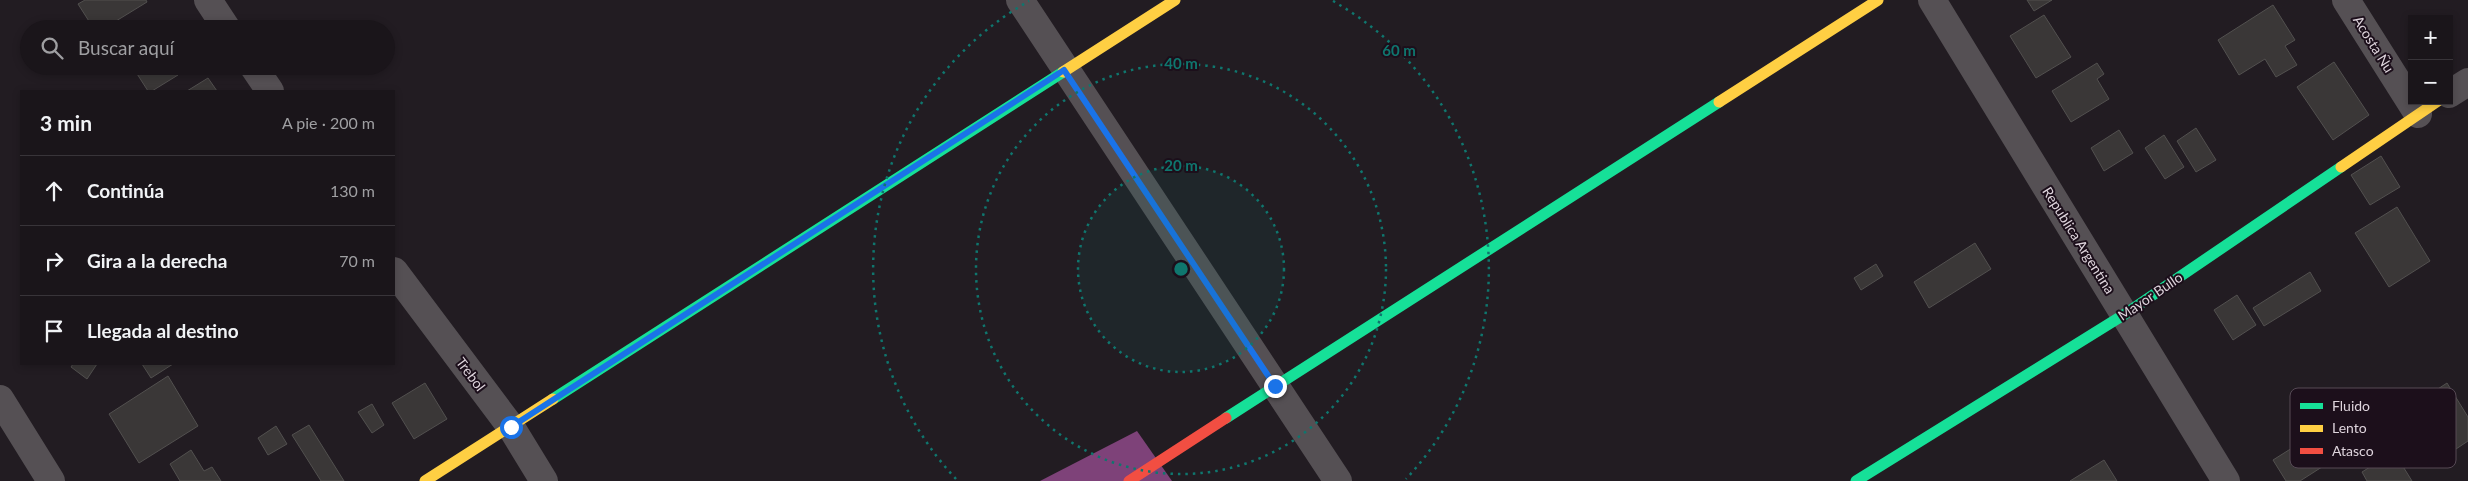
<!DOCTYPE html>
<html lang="es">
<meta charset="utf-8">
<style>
:root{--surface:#1a151a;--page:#231e23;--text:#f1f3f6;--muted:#9f9fa2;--line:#383439}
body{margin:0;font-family:Lato,sans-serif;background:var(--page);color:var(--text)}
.controls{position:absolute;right:15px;top:15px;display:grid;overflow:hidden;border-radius:0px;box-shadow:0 2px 8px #0003}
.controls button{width:45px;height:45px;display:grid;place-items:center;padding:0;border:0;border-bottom:1px solid var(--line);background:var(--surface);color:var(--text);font:25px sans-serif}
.stop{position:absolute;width:15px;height:15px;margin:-11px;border:4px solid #1a73e8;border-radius:50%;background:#fff}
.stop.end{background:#1a73e8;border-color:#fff;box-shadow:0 1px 5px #0008}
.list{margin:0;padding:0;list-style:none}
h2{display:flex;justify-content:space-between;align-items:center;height:65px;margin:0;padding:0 20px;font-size:21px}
h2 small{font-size:16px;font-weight:400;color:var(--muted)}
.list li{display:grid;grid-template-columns:32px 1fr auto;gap:15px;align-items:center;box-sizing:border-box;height:70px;padding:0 20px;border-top:1px solid var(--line)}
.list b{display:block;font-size:19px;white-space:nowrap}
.list em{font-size:16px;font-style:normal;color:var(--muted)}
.icon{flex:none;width:28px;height:28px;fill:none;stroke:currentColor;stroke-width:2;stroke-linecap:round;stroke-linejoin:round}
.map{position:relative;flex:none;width:2468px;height:481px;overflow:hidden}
.search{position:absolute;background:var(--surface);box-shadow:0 2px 8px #0003;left:20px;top:20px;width:375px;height:55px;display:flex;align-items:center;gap:12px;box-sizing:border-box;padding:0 18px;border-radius:28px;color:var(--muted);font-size:19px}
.panel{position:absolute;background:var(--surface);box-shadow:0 2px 8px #0003;left:20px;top:90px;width:375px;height:275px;border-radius:0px}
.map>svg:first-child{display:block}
.water{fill:#7e4279}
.building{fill:#3a3737;stroke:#52504f}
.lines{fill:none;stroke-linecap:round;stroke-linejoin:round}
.street{stroke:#555054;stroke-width:28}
.fast{stroke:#16e098;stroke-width:11}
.slow{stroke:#ffcf43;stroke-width:11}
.jam{stroke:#f24e42;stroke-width:11}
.route{stroke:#1a73e8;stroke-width:6}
.ring{fill:none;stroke:#0f766e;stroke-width:2.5;stroke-dasharray:2.5 5}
.labels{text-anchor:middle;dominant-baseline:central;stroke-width:4;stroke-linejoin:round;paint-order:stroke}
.street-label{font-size:14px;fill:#ded4dc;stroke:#1c0f1b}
.key{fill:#1c0f1b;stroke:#564a55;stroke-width:1}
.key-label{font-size:14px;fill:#ded4dc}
.centre{fill:#0f766e;stroke:#1c0f1b;stroke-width:2.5}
.ring-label{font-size:15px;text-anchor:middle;font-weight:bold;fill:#0f766e;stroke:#1c0f1b;stroke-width:4;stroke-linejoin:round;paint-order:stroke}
</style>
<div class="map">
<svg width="2468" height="481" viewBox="0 0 2468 481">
<rect width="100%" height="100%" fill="#221c22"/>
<path class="water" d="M1137 431 1172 481H1040Z"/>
<path class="building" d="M85 0H146L147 2 103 29H94L78 4Z
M2027 0H2052L2034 11Z
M2273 5 2295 40 2285 46 2297 65 2276 77 2265 59 2239 75 2218 40Z
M2044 15 2071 57 2036 78 2010 36Z
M2334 62 2369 115 2333 140 2297 87Z
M2097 63 2104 74 2097 79 2109 99 2071 122 2052 91Z
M132 66H172L178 75 152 91H148Z
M208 78 217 91H187Z
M2196 128 2216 160 2196 172 2177 141Z
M2119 130 2133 153 2104 171 2091 148Z
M2164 135 2184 167 2165 179 2145 148Z
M2381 156 2400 187 2370 205 2351 175Z
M2397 207 2430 261 2389 287 2355 233Z
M1975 243 1991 269 1929 308 1914 282Z
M1876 264 1883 276 1861 290 1854 278Z
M2310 272 2321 291 2264 326 2253 308Z
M2237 295 2256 325 2233 340 2214 310Z
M73 364H97L87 379 71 367Z
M142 364H173L151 378Z
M168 376 198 426 139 463 109 414Z
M425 383 447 419 414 439 392 403Z
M2447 383 2468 417V441L2447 455 2415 404Z
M372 404 384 425 372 433 358 412Z
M309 425 344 481H321L292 435Z
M276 426 287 444 268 455 258 438Z
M2319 431 2336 458 2300 481H2286L2273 460Z
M191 450 204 471 212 467 221 481H180L170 464Z
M2394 452 2412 481H2367L2362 472Z
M2104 460 2117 481H2070Z"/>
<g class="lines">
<path class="street" d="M208 0 227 29
M1020 0 1338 481
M1932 0 2226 481
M2346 0 2418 114
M253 66 270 91
M2449 94 2468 82
M394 271 511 427 544 481
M0 399 51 481"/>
<path class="fast" d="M553 399 1063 72
M1226 418 1719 102
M1856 481 2125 314 2341 167"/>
<path class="slow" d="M1063 72 1175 0
M1719 102 1878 0
M2341 167 2438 101
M425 481 553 399"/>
<path class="jam" d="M1129 481 1226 418"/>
</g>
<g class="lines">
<path class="route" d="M511 427 1064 70 1275 386"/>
</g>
<circle cx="1181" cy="269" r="103" fill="#0f766e" fill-opacity=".12"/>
<g class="ring">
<circle cx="1181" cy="269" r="103"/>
<circle cx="1181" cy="269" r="205"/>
<path d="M956 479A308 308 0 0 1 1029 1M1333 1A308 308 0 0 1 1406 479"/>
</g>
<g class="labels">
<g class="street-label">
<text transform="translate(2374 44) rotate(58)">Acosta Ñu</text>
<text transform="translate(2079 240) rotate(58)">Republica Argentina</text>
<text transform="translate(2150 296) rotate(-34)">Mayor Bullo</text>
<text transform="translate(471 374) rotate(53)">Trebol</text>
</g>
</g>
<rect x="2290" y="388" width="166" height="80" rx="8" class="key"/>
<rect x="2300" y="403" width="23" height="6" fill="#16e098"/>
<rect x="2300" y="425" width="23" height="7" fill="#ffcf43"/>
<rect x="2300" y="448" width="23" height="6" fill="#f24e42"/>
<g class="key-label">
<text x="2332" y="411">Fluido</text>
<text x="2332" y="433">Lento</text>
<text x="2332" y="456">Atasco</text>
</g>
<circle cx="1181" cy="269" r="8" class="centre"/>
<g class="ring-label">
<text x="1399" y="56">60 m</text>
<text x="1181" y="69">40 m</text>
<text x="1181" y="171">20 m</text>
</g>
</svg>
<div class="controls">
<button>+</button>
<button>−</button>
</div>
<div class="stop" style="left:511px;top:427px"></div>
<div class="stop end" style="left:1275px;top:386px"></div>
<div class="search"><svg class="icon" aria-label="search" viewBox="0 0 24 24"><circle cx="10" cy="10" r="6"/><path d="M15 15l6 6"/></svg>Buscar aquí</div>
<section class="panel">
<h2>3 min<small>A pie · 200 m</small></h2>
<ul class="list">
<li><svg class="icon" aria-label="ahead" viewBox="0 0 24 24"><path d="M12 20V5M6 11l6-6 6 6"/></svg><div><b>Continúa</b></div><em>130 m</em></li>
<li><svg class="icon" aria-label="right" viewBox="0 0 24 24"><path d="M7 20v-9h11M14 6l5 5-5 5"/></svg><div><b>Gira a la derecha</b></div><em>70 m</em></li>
<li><svg class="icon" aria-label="arrive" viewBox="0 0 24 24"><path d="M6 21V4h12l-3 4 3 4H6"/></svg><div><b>Llegada al destino</b></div></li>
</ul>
</section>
</div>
